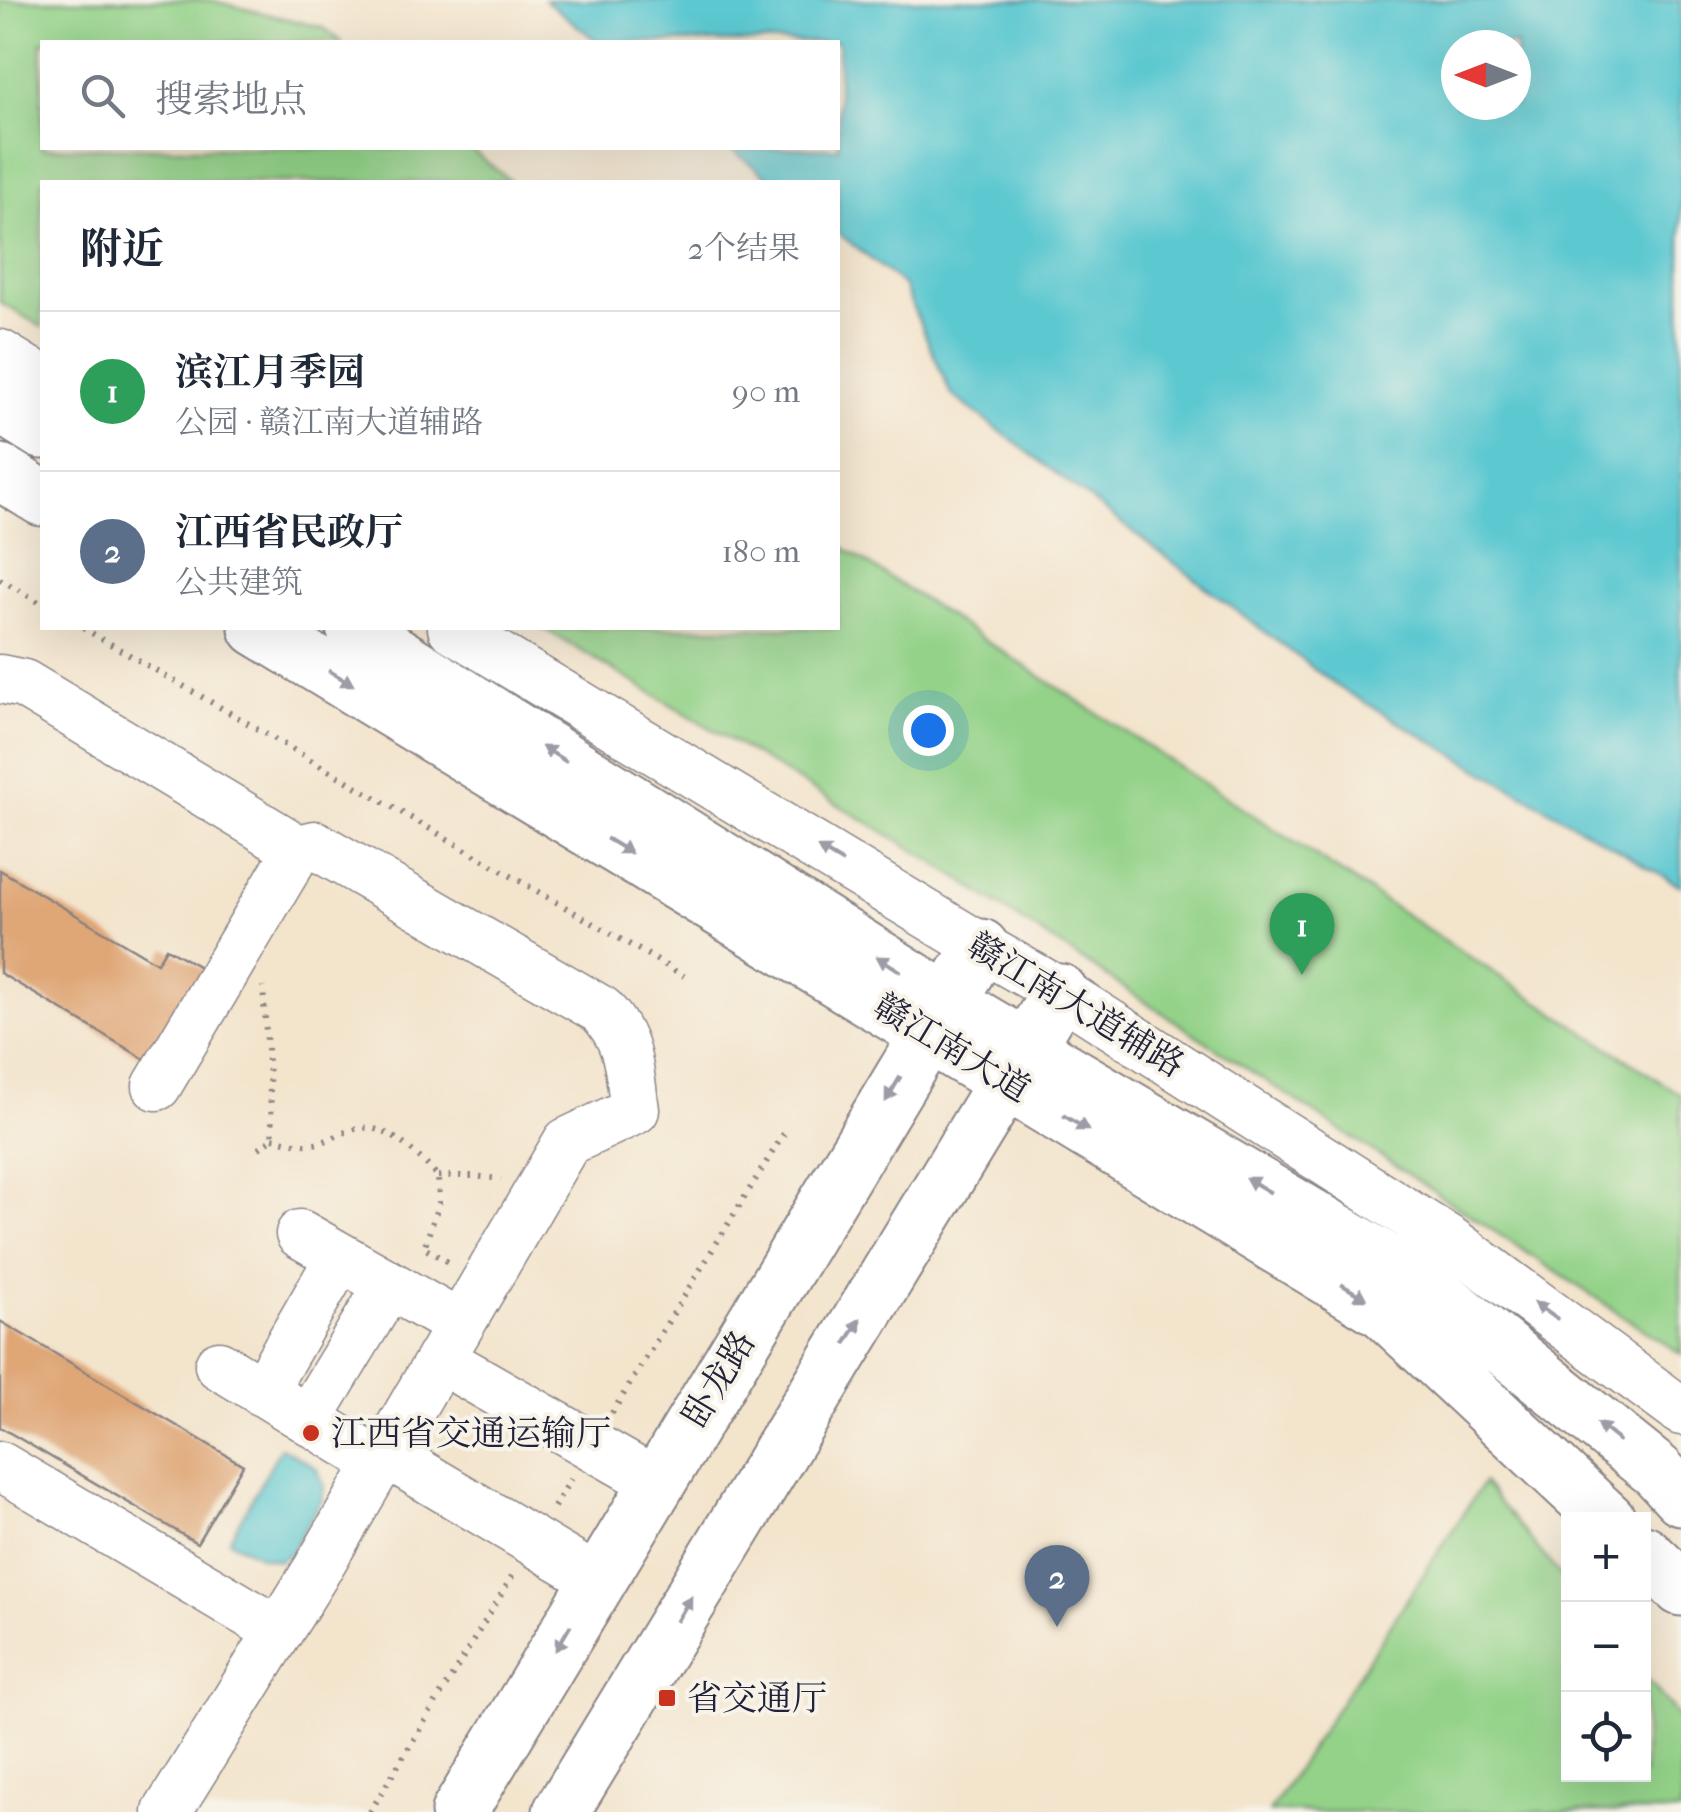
<!DOCTYPE html>
<html lang="zh">
<meta charset="utf-8">
<style>
:root{--surface:#fff;--page:#f6f6f7;--text:#1f2937;--muted:#747a83;--line:#e0e1e3;--accent:#d93025}
body{margin:0;font-family:"IM FELL French Canon","Noto Serif SC",serif;background:var(--page);color:var(--text)}
.controls{position:absolute;right:30px;bottom:30px;display:grid;overflow:hidden;border-radius:0px;box-shadow:0 10px 40px #0002}
.controls button{width:90px;height:90px;display:grid;place-items:center;padding:0;border:0;border-bottom:2px solid var(--line);background:var(--surface);color:var(--text);font:50px sans-serif}
.compass{position:absolute;left:1441px;top:30px;width:90px;height:90px;border-radius:50%;background:var(--surface);box-shadow:0 10px 40px #0002;rotate:270deg}
.you{position:absolute;left:928px;top:730px;width:35px;height:35px;margin:-25px;border:8px solid #fff;border-radius:50%;background:#1a73e8;box-shadow:0 0 0 15px #1a73e833}
.badge{display:grid;place-items:center;width:65px;height:65px;border-radius:50%;background:var(--accent);color:#fff;font-size:32px;font-weight:700}
.pin{position:absolute;translate:-50% -82px;filter:drop-shadow(0 2px 5px #0008)}
.pin::after{content:'';position:absolute;top:52px;width:35px;height:30px;background:inherit;clip-path:polygon(0 0,100% 0,50% 100%)}
.list{margin:0;padding:0;list-style:none}
h2{display:flex;justify-content:space-between;align-items:center;height:130px;margin:0;padding:0 40px;font-size:42px}
h2 small{font-size:32px;font-weight:400;color:var(--muted)}
.list li{display:grid;grid-template-columns:65px 1fr auto;gap:30px;align-items:center;box-sizing:border-box;height:160px;padding:0 40px;border-top:2px solid var(--line)}
.list b{display:block;font-size:38px;white-space:nowrap}
.list p{margin:0;font-size:32px;white-space:nowrap;color:var(--muted)}
.list em{font-size:32px;font-style:normal;color:var(--muted)}
.icon{flex:none;width:55px;height:55px;fill:none;stroke:currentColor;stroke-width:2;stroke-linecap:round;stroke-linejoin:round}
.map{position:relative;flex:none;width:1681px;height:1812px;overflow:hidden}
.search{position:absolute;background:var(--surface);box-shadow:0 10px 40px #0002;left:40px;top:40px;width:800px;height:110px;display:flex;align-items:center;gap:25px;box-sizing:border-box;padding:0 35px;border-radius:0px;color:var(--muted);font-size:38px}
.panel{position:absolute;background:var(--surface);box-shadow:0 10px 40px #0002;left:40px;top:180px;width:800px;height:450px;border-radius:0px}
.map>svg:first-child{display:block}
.green{fill:#93d288;stroke:#5a7a62;stroke-width:2.5}
.water{fill:#5bc8d0;stroke:#3e7586;stroke-width:2.5;fill-rule:evenodd}
.building{fill:#dfa676}
.lines{fill:none;stroke-linecap:round;stroke-linejoin:round}
.minor-casing{stroke:#8a8384;stroke-width:51}
.major-casing{stroke:#8a8384;stroke-width:59}
.path{stroke:#8a8384;stroke-width:6;stroke-dasharray:2.5 8;stroke-linecap:butt}
.minor{stroke:#fff;stroke-width:48}
.major{stroke:#fff;stroke-width:55}
.oneway{fill:#9c9ca7}
.poi-dot{fill:#c8321e;stroke:#f7f3e8;stroke-width:4}
.labels{text-anchor:middle;dominant-baseline:central;stroke-width:8;stroke-linejoin:round;paint-order:stroke}
.street-label{font-size:35px;fill:#22223b;stroke:#f7f3e8}
.poi-label{font-size:35px;fill:#22223b;stroke:#f7f3e8;text-anchor:start}
</style>
<div class="map">
<svg width="1681" height="1812" viewBox="0 0 1681 1812">
<rect width="100%" height="100%" fill="#f7f3e8"/>
<filter id="ink" filterUnits="userSpaceOnUse"><feTurbulence type="fractalNoise" baseFrequency=".01" numOctaves="2"/><feDisplacementMap in="SourceGraphic" scale="20" xChannelSelector="R" yChannelSelector="G"/><feConvolveMatrix kernelMatrix="1 2 1 2 8 2 1 2 1" color-interpolation-filters="sRGB"/></filter>
<filter id="wash" filterUnits="userSpaceOnUse"><feTurbulence type="fractalNoise" baseFrequency=".0048" numOctaves="4" result="noise"/><feDisplacementMap in="SourceGraphic" scale="40" xChannelSelector="R" yChannelSelector="G"/><feGaussianBlur stdDeviation="2.25" result="paint"/><feColorMatrix in="noise" values="0 0 0 0 0 0 0 0 0 0 0 0 0 0 0 0 0 1.4 0 .05"/><feComposite in="paint" operator="in"/></filter>
<g filter="url(#wash)">
<rect width="100%" height="100%" fill="#f3e4cc"/>
<path class="green" d="M0 0H210L324 28 341 42H42V148H469L512 182H42V327L0 302Z
M838 544 1681 1095V1354L924 856 543 628H838Z
M1483 1483 1568 1585V1774H1644V1675L1681 1720V1812H1269Z"/>
<path class="water" d="M545 0H1681V886L1335 685 951 394 903 285 838 233V182H774L730 148H838V42H598ZM1456 45H1516V105H1456Z
M281 1447 316 1468 324 1485 322 1499 290 1553 278 1561 261 1557 229 1540Z"/>
<g id="blocks">
<path class="building" d="M0 870 157 963 166 948 212 974 158 1067 0 973Z
M0 1321 243 1465 197 1543 0 1427Z"/>
</g>
</g>
<g filter="url(#ink)">
<use href="#blocks" fill-opacity="0" stroke="#8a8384" stroke-width="2.5"/>
<g class="lines">
<g class="minor-casing">
<path id="minor" d="M0 354 42 380
M452 628 981 947 1060 992 1452 1242 1681 1411
M0 679 24 684 298 849 315 845 601 1010C630 1041 629 1070 635 1110L567 1142 315 1573 167 1812
M157 1086 298 849
M300 1234 460 1325
M440 1359 657 1483
M219 1365 379 1463
M262 1392 340 1257
M308 1419 389 1285
M385 1453 598 1580
M0 1466 279 1631"/>
</g>
<g class="major-casing">
<path id="major" d="M0 405 42 431
M0 472 42 498
M257 628 1384 1311 1608 1520
M354 628 947 1001 1422 1282 1657 1471 1681 1497
M1644 1553 1681 1588
M459 1812 981 947
M561 1812 1060 992"/>
</g>
<path class="path" d="M0 579 42 604
M83 628 684 976
M273 1138C286 1141 299 1145 312 1144 333 1142 351 1123 374 1129 399 1135 420 1158 438 1176L439 1203 424 1248 453 1265
M259 1148 273 1138 263 987
M438 1176H473L501 1179
M612 1413 786 1130
M554 1507 571 1479
M370 1812 514 1573"/>
<use href="#minor" class="minor"/>
<use href="#major" class="major"/>
</g>
<defs><path id="oneway-solid" d="M-6-.8H1V-3.2L6.5 0L1 3.2V.8H-6Z" transform="scale(2.5)"/></defs>
<g class="oneway">
<use href="#oneway-solid" transform="translate(341 678) rotate(31)"/>
<use href="#oneway-solid" transform="translate(554 754) rotate(-148)"/>
<use href="#oneway-solid" transform="translate(619 846) rotate(31)"/>
<use href="#oneway-solid" transform="translate(830 855) rotate(-149)"/>
<use href="#oneway-solid" transform="translate(889 964) rotate(-148)"/>
<use href="#oneway-solid" transform="translate(893 1089) rotate(121)"/>
<use href="#oneway-solid" transform="translate(1076 1123) rotate(31)"/>
<use href="#oneway-solid" transform="translate(1258 1185) rotate(-149)"/>
<use href="#oneway-solid" transform="translate(1354 1292) rotate(31)"/>
<use href="#oneway-solid" transform="translate(1546 1311) rotate(-144)"/>
<use href="#oneway-solid" transform="translate(853 1331) rotate(-59)"/>
<use href="#oneway-solid" transform="translate(1608 1432) rotate(-141)"/>
<use href="#oneway-solid" transform="translate(684 1609) rotate(-59)"/>
<use href="#oneway-solid" transform="translate(563 1638) rotate(121)"/>
</g>
</g>
<g class="poi-dot">
<circle cx="311" cy="1433" r="10"/>
<rect x="657" y="1688" width="20" height="20" rx="5"/>
</g>
<g class="labels">
<g class="street-label">
<text transform="translate(1076 1005) rotate(31)">赣江南大道辅路</text>
<text transform="translate(952 1048) rotate(31)">赣江南大道</text>
<text transform="translate(719 1379) rotate(-59)">卧龙路</text>
</g>
<g class="poi-label">
<text x="331" y="1433">江西省交通运输厅</text>
<text x="687" y="1698">省交通厅</text>
</g>
</g>
</svg>
<div class="controls">
<button>+</button>
<button>−</button>
<button><svg class="icon" aria-label="locate" viewBox="0 0 24 24"><circle cx="12" cy="12" r="6"/><path d="M12 2v4M12 18v4M2 12h4M18 12h4"/></svg></button>
</div>
<svg class="compass" viewBox="-18 -18 36 36"><path d="M0-13l5 13h-10z" fill="#e53935"/><path d="M0 13l5-13h-10z" fill="#747a83"/></svg>
<div class="you"></div>
<div class="pin badge" style="left:1302px;top:975px;background:#2e9e5b">1</div>
<div class="pin badge" style="left:1057px;top:1627px;background:#5c6f8a">2</div>
<div class="search"><svg class="icon" aria-label="search" viewBox="0 0 24 24"><circle cx="10" cy="10" r="6"/><path d="M15 15l6 6"/></svg>搜索地点</div>
<section class="panel">
<h2>附近<small>2个结果</small></h2>
<ul class="list">
<li><span class="badge" style="background:#2e9e5b">1</span><div><b>滨江月季园</b><p>公园 · 赣江南大道辅路</p></div><em>90 m</em></li>
<li><span class="badge" style="background:#5c6f8a">2</span><div><b>江西省民政厅</b><p>公共建筑</p></div><em>180 m</em></li>
</ul>
</section>
</div>
